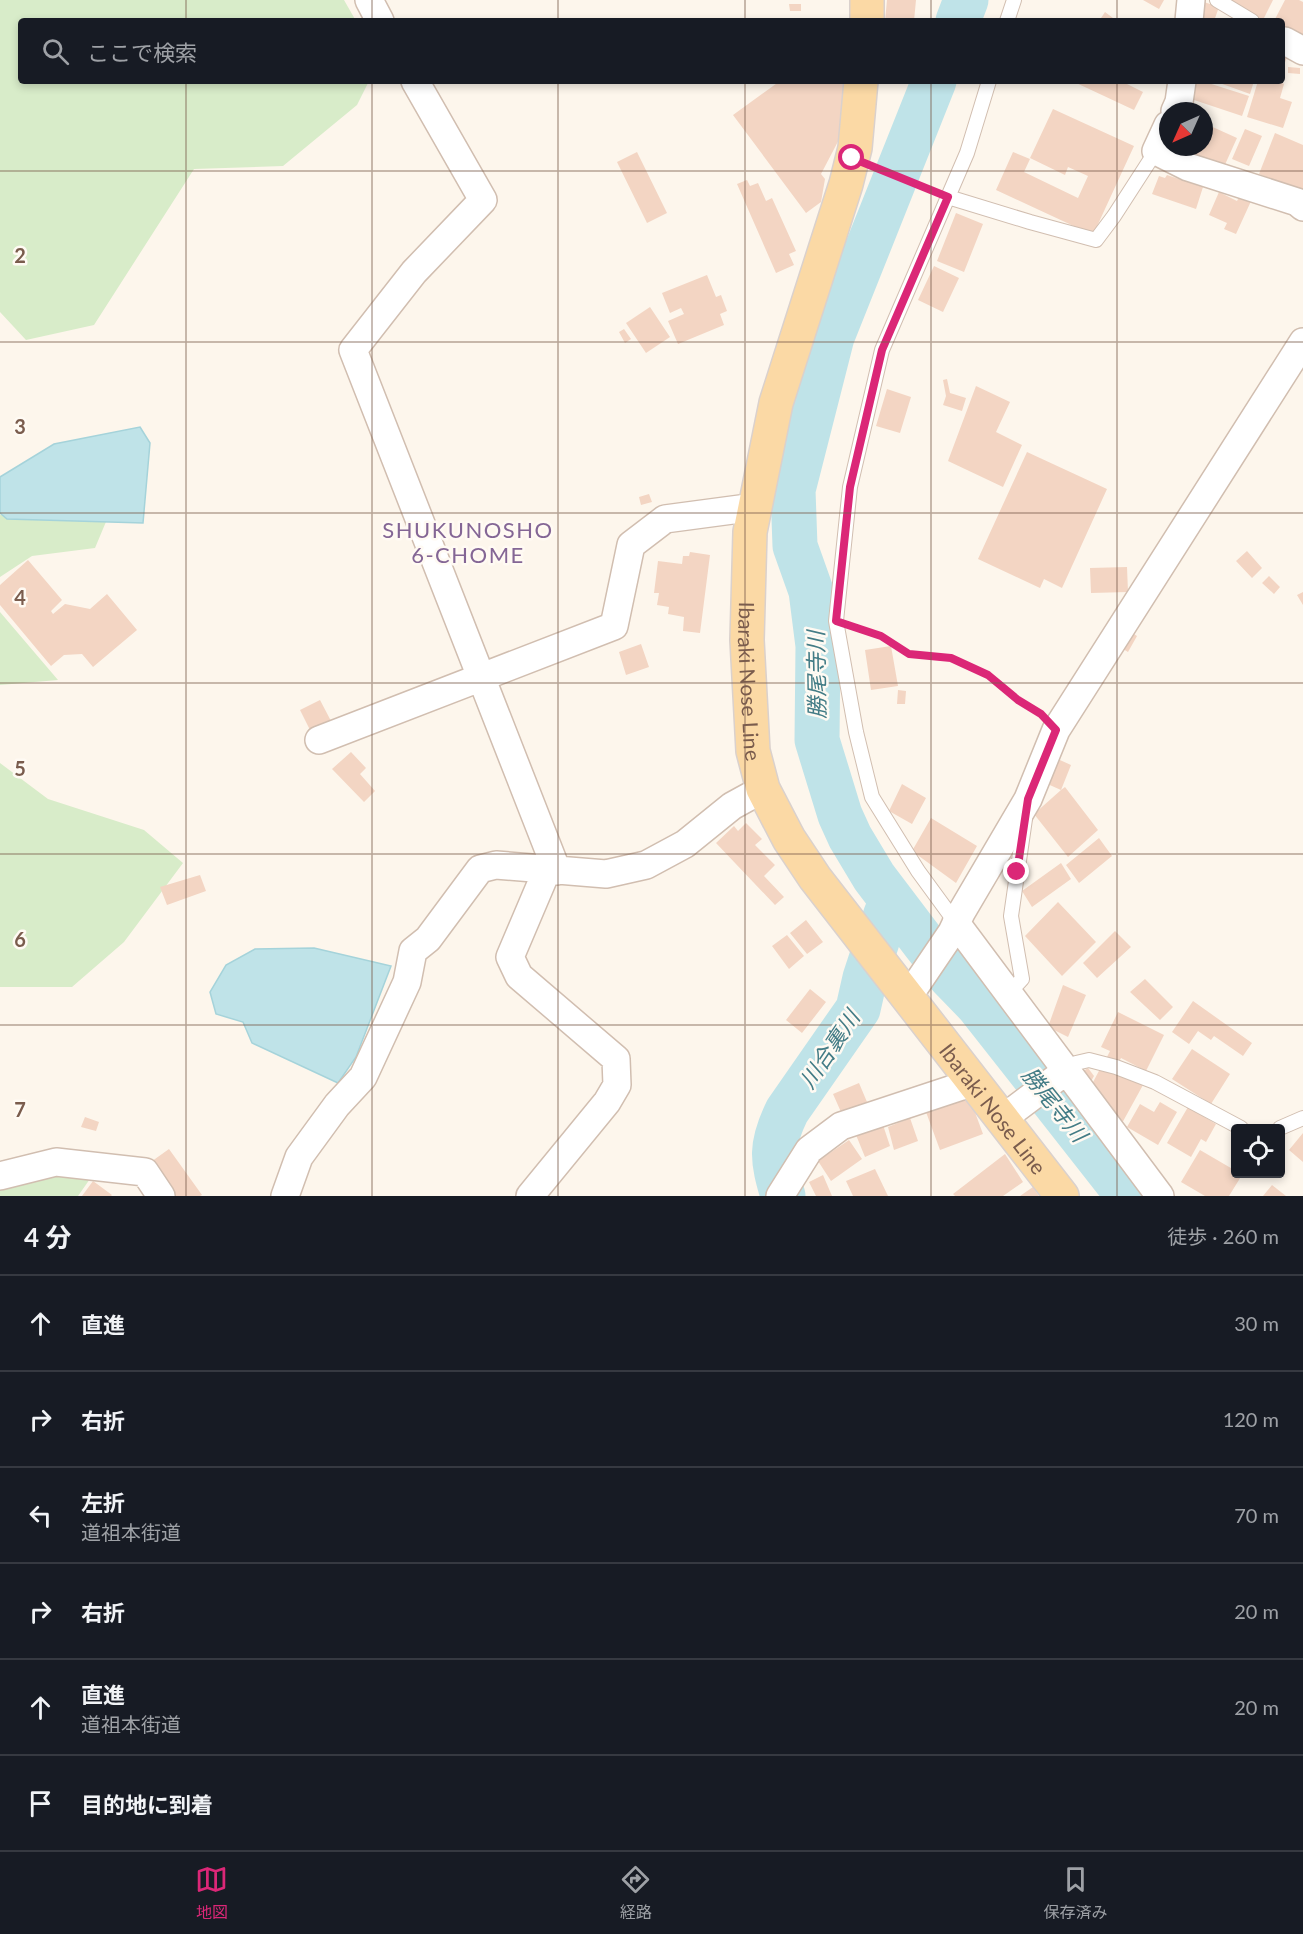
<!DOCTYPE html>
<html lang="ja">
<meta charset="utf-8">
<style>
:root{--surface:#171b24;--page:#242831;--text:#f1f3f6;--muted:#9ea1a6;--line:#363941;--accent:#db2777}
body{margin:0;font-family:Lato,"Noto Sans JP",sans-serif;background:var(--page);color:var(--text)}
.controls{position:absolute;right:18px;bottom:18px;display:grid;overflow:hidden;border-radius:6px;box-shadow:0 3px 9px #0003}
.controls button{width:54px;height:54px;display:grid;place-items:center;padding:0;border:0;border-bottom:2px solid var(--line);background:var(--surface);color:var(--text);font:30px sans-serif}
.compass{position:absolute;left:1159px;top:102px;width:54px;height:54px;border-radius:50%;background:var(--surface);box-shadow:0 3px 9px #0003;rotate:225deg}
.stop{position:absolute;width:18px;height:18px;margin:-14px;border:4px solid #db2777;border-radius:50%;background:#fff}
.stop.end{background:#db2777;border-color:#fff;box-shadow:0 2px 6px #0008}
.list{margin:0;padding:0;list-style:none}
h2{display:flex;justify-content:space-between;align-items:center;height:78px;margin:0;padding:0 24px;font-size:26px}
h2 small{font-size:20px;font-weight:400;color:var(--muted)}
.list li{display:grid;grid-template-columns:39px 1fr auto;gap:18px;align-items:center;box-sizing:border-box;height:96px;padding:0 24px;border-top:2px solid var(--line)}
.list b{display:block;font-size:22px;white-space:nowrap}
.list p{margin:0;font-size:20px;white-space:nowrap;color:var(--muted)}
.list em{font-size:20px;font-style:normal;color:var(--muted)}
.icon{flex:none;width:33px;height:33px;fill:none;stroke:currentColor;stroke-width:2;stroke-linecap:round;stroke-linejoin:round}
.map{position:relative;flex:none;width:1303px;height:1196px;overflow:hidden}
.search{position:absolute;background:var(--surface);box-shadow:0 3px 9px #0003;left:18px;right:18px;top:18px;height:66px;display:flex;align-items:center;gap:15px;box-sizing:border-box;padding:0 21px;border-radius:6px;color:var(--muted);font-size:22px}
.sheet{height:654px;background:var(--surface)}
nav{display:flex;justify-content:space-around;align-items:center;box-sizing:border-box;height:84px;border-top:2px solid var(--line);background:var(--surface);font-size:16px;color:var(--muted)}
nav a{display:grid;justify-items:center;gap:3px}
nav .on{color:var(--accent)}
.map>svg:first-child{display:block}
.green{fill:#d8ecc9}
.water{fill:#bfe3e8;stroke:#a5d3da;stroke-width:1.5}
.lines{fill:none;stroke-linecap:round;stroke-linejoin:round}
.river{stroke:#bfe3e8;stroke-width:45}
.building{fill:#f3d5c3}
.lane-casing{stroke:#d1beb0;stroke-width:16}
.street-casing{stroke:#d1beb0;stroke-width:30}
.primary-casing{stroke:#dad1cd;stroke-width:36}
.path{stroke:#d9b8a5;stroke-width:4;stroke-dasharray:1.5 4.5;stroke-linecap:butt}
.lane{stroke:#fff;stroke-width:14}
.street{stroke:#fff;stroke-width:27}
.primary{stroke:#fbd9a5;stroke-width:33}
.route{stroke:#db2777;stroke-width:8}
.grid{fill:none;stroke:#7a5c4d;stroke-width:1.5;stroke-opacity:0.55}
.labels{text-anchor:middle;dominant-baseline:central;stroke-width:5;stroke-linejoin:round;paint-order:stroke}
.street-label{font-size:21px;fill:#7a5c4d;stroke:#fffaf3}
.neighbourhood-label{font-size:22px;letter-spacing:1.5px;fill:#846695;stroke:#fffaf3}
.water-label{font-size:22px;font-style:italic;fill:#437c86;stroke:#fffaf3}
.grid-label{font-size:20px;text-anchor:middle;font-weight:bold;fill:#7a5c4d;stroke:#fffaf3;stroke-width:5;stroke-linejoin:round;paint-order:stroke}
</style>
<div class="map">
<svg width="1303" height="1196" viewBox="0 0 1303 1196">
<rect width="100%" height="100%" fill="#fdf6ec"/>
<path class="green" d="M0 0H344L356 21H21V81H369L357 105 283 166 194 169 94 325 26 340 0 312Z
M81 497 108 517 95 548 32 556 0 577V515Z
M0 612 58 680 0 685Z
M0 763 48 799 144 830 183 863 124 942 72 987H0Z
M62 1168 92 1176 78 1196H0V1182Z"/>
<path class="water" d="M140 427 150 443 143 523 7 519 0 513V477L54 444Z
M314 948 391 966 356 1057 338 1083 252 1043 243 1022 216 1014 210 992 226 965 255 949Z"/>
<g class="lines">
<path class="river" d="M958 21 966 0
M934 81 832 337 793 490 795 546 811 591 818 646 817 740 840 815 850 837 874 877 924 943 950 976 978 1005 1128 1196
M783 1196C772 1159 770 1146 787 1111L858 1009 865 978 886 914"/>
</g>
<path class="building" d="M887 0H916L914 21H885Z
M1143 0H1164L1159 9Z
M1198 0 1219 7 1214 21H1194Z
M1224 0H1273L1263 20Z
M1285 0H1299L1303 2V44L1282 33V21H1274Z
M789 4H801V11H790Z
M1105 12 1117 21H1099Z
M1282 49 1289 51 1282 71Z
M1288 67 1300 68V74L1288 73Z
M780 81H844V130L821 174 825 179 821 202 806 213 733 115Z
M1072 81H1121L1143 92 1134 110Z
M1190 81H1202L1249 96 1242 116 1185 97Z
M1214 81H1254L1250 94Z
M1258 81H1279L1284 84 1280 98 1292 102 1283 128 1247 117Z
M1053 109 1134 146 1093 235 996 190 1013 152 1030 159 1024 172 1078 198 1088 176 1068 167 1065 175 1030 158Z
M1204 118 1208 120 1206 124 1237 138 1223 169 1174 147H1204Z
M1245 129 1262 136 1249 166 1232 159Z
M1275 133 1303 145V192L1259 174Z
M637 152 667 213 647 223 617 162Z
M1167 175 1203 187 1196 209 1152 194 1159 176 1165 178Z
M747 180 750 186 758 183 766 201 772 198 796 251 789 254 794 265 776 273 737 184Z
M1219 192 1237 201 1241 193 1252 199 1236 234 1224 229 1227 223 1209 215Z
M956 213 983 224 964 272 937 261Z
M934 266 959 278 943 312 918 300Z
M707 275 716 297 721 295 727 311 720 314 724 325 678 344 668 321 684 314 681 308 670 313 662 293Z
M650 307 670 337 646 353 626 323Z
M624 329 631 339 625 343 619 332Z
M947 379 950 393 966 398 962 411 943 405 946 396 943 380Z
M976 386 1010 402 996 432 1022 445 1003 487 948 461Z
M887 389 911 397 900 433 876 426Z
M1027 452 1107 489 1062 588 1044 579 1040 588 978 559Z
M649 494 652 502 641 505 639 497Z
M1247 551 1262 568 1252 578 1236 561Z
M690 552 710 555 700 633 683 631 684 617 668 614 669 607 657 605 659 593H654L658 561 682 564 683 556H689Z
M28 560 62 600 51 611 53 614 65 604 90 609 107 594 137 630 93 667 82 654 64 655 51 666 0 605V585Z
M1127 567 1128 592 1091 593 1090 568Z
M1269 576 1280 587 1274 594 1262 583Z
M1303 592V605L1297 595Z
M1128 630 1137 636 1128 652 1118 646Z
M641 644 649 667 626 675 619 652Z
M891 646 898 686 871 690 865 650Z
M898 690 906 691 905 704H897Z
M320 700 331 721 310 730 300 710Z
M351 752 366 768 360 774 375 791 364 802 332 769Z
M1051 756 1071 765 1061 790 1065 787 1098 830 1068 857 1034 814 1061 790 1043 782Z
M902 784 926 798 912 824 889 811Z
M931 818 977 846 956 883 912 851Z
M746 823 762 839 755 845 775 865 764 876 784 897 775 905 716 843 734 826 738 831Z
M1099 838 1112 856 1079 883 1066 865Z
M1061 863 1071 879 1032 907 1022 891Z
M200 875 206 891 167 905 160 887Z
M1058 902 1096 942 1062 976 1025 936Z
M806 920 823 942 807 954 790 933Z
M1115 931 1131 947 1097 978 1083 963Z
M787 935 804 956 789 969 772 946Z
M1145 979 1173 1007 1160 1020 1130 992Z
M1063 985 1086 995 1068 1037 1048 1027Z
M810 989 826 1002 802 1033 786 1020Z
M1193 1001 1252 1043 1243 1056 1214 1036 1211 1040 1198 1031 1189 1044 1172 1032Z
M1118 1012 1164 1035 1146 1071 1121 1058 1118 1064 1106 1059 1110 1051 1101 1047Z
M1192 1049 1230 1074 1211 1104 1172 1079Z
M1101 1067 1111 1068 1143 1085 1121 1125 1091 1086Z
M1088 1068 1094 1076 1089 1085 1080 1073Z
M859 1083 867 1102 841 1112 833 1094Z
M969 1096 983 1134 940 1150 926 1112Z
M1160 1102 1177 1112 1158 1145 1127 1127 1140 1104 1154 1112Z
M1188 1107 1216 1124 1206 1142 1201 1139 1191 1157 1167 1143Z
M85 1117 99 1122 96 1131 81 1127Z
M910 1118 918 1141 894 1150 888 1127Z
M883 1125 890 1146 865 1157 856 1135Z
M1303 1133V1162L1289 1150Z
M849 1140 862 1159 831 1181 818 1161Z
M169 1149 202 1195 200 1196H170L148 1164Z
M1200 1150 1236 1171V1174L1242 1175 1229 1196H1205L1181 1182Z
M1005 1154 1023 1182 1003 1196H955L953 1194Z
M875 1169 888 1196H853L846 1181Z
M823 1175 832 1196H816L809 1182Z
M93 1181 112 1195 111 1196H82Z
M1272 1185 1286 1196H1263Z
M1033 1187 1039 1196H1020Z"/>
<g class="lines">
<g class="lane-casing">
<path id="lane" d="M1217 0 1252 21
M1007 21 1014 0
M948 197 1030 222 1096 240 1114 216 1156 151
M956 923 918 871 872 797 856 732 836 621 850 487 882 350 967 153 989 81
M1009 993 1022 979 1011 916 1025 819
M1066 1071 1076 1063 1089 1060 1116 1067 1155 1082 1241 1128
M1280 1128 1303 1118"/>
</g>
<g class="street-casing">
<path id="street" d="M369 0 380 21
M1189 21 1191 0
M1285 41 1303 51
M415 81 483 200 414 272 353 350 557 871
M1175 111 1179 102 1182 81
M1168 125 1156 151 1188 167 1297 202 1303 207
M319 740 614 626 631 545 665 519 755 507
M956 923 1160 1196
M908 997 952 932 961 913 1028 799 1056 730 1303 342
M1002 1119 1066 1071
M0 1176 56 1162 145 1172 161 1196
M285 1196 299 1157 337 1105 363 1077 407 982 413 951 428 939 480 869 496 865 606 874 646 865 685 844 732 806 763 789
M530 1196 607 1102 617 1085 616 1059 519 976 510 957 547 870
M780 1196 809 1150 841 1126 974 1082"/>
</g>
<g class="primary-casing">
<g id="primary">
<path d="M867 21V0"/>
<path id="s1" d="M861 81 855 148 846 184 776 403 750 532 747 640 753 751 763 789 789 839 815 878 1062 1196"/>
</g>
</g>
<path class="path" d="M879 169 931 190
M857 628 881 636 909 654 951 658 988 675 1018 700 1039 713"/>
<use href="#lane" class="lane"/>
<use href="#street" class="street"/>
<use href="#primary" class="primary"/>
</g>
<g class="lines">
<path class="route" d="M852 158 948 197 882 350 850 487 836 621 881 636 909 654 951 658 988 675 1018 700 1041 714 1056 730 1028 799 1017 872"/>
</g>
<path class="grid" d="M186 0V21M372 0V21M558 0V21M745 0V21M931 0V21M1117 0V21M186 81V1196M372 81V1196M558 81V1196M745 81V1196M931 81V1196M1117 81V1196M0 171H1303M0 342H1303M0 513H1303M0 683H1303M0 854H1303M0 1025H1303"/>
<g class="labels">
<g class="street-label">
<text stroke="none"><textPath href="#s1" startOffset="615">Ibaraki Nose Line</textPath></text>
<text stroke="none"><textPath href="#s1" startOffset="1119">Ibaraki Nose Line</textPath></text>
</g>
<g class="neighbourhood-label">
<text x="468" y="529">SHUKUNOSHO<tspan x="468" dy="25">6-CHOME</tspan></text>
</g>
<g class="water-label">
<text transform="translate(816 675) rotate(-91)">勝尾寺川</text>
<text transform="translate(829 1049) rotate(-56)">川合裏川</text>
<text transform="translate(1055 1104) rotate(51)">勝尾寺川</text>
</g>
</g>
<g class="grid-label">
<text x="20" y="263">2</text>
<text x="20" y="434">3</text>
<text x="20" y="605">4</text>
<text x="20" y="776">5</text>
<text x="20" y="947">6</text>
<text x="20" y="1117">7</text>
</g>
</svg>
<div class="controls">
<button><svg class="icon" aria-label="locate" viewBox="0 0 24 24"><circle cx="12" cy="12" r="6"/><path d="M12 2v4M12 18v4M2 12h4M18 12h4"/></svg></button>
</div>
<svg class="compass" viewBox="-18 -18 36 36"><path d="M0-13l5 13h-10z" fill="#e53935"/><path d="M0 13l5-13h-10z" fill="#9ea1a6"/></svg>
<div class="stop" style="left:852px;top:158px"></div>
<div class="stop end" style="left:1017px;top:872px"></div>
<div class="search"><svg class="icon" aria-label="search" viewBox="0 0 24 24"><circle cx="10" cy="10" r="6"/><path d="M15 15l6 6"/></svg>ここで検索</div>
</div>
<section class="sheet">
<h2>4 分<small>徒歩 · 260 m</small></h2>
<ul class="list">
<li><svg class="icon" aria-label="ahead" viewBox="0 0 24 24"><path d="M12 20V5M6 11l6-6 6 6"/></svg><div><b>直進</b></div><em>30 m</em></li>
<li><svg class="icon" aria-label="right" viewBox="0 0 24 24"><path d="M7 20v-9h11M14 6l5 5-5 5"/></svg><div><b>右折</b></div><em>120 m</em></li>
<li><svg class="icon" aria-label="left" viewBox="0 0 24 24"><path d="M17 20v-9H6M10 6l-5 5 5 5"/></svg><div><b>左折</b><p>道祖本街道</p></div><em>70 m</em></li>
<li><svg class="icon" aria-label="right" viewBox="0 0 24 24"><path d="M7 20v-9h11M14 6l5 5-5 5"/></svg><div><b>右折</b></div><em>20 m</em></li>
<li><svg class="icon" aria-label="ahead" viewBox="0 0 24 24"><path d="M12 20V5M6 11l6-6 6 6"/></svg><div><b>直進</b><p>道祖本街道</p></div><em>20 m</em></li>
<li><svg class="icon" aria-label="arrive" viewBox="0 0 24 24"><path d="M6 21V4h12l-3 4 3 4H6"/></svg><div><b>目的地に到着</b></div></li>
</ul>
</section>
<nav>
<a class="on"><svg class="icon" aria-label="map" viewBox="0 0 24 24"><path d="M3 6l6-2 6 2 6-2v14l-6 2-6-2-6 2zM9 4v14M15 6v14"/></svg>地図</a>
<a><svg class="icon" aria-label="directions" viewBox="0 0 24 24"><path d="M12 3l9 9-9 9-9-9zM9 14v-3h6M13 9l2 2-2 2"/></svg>経路</a>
<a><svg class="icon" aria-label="saved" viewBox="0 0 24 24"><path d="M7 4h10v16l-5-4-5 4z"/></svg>保存済み</a>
</nav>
